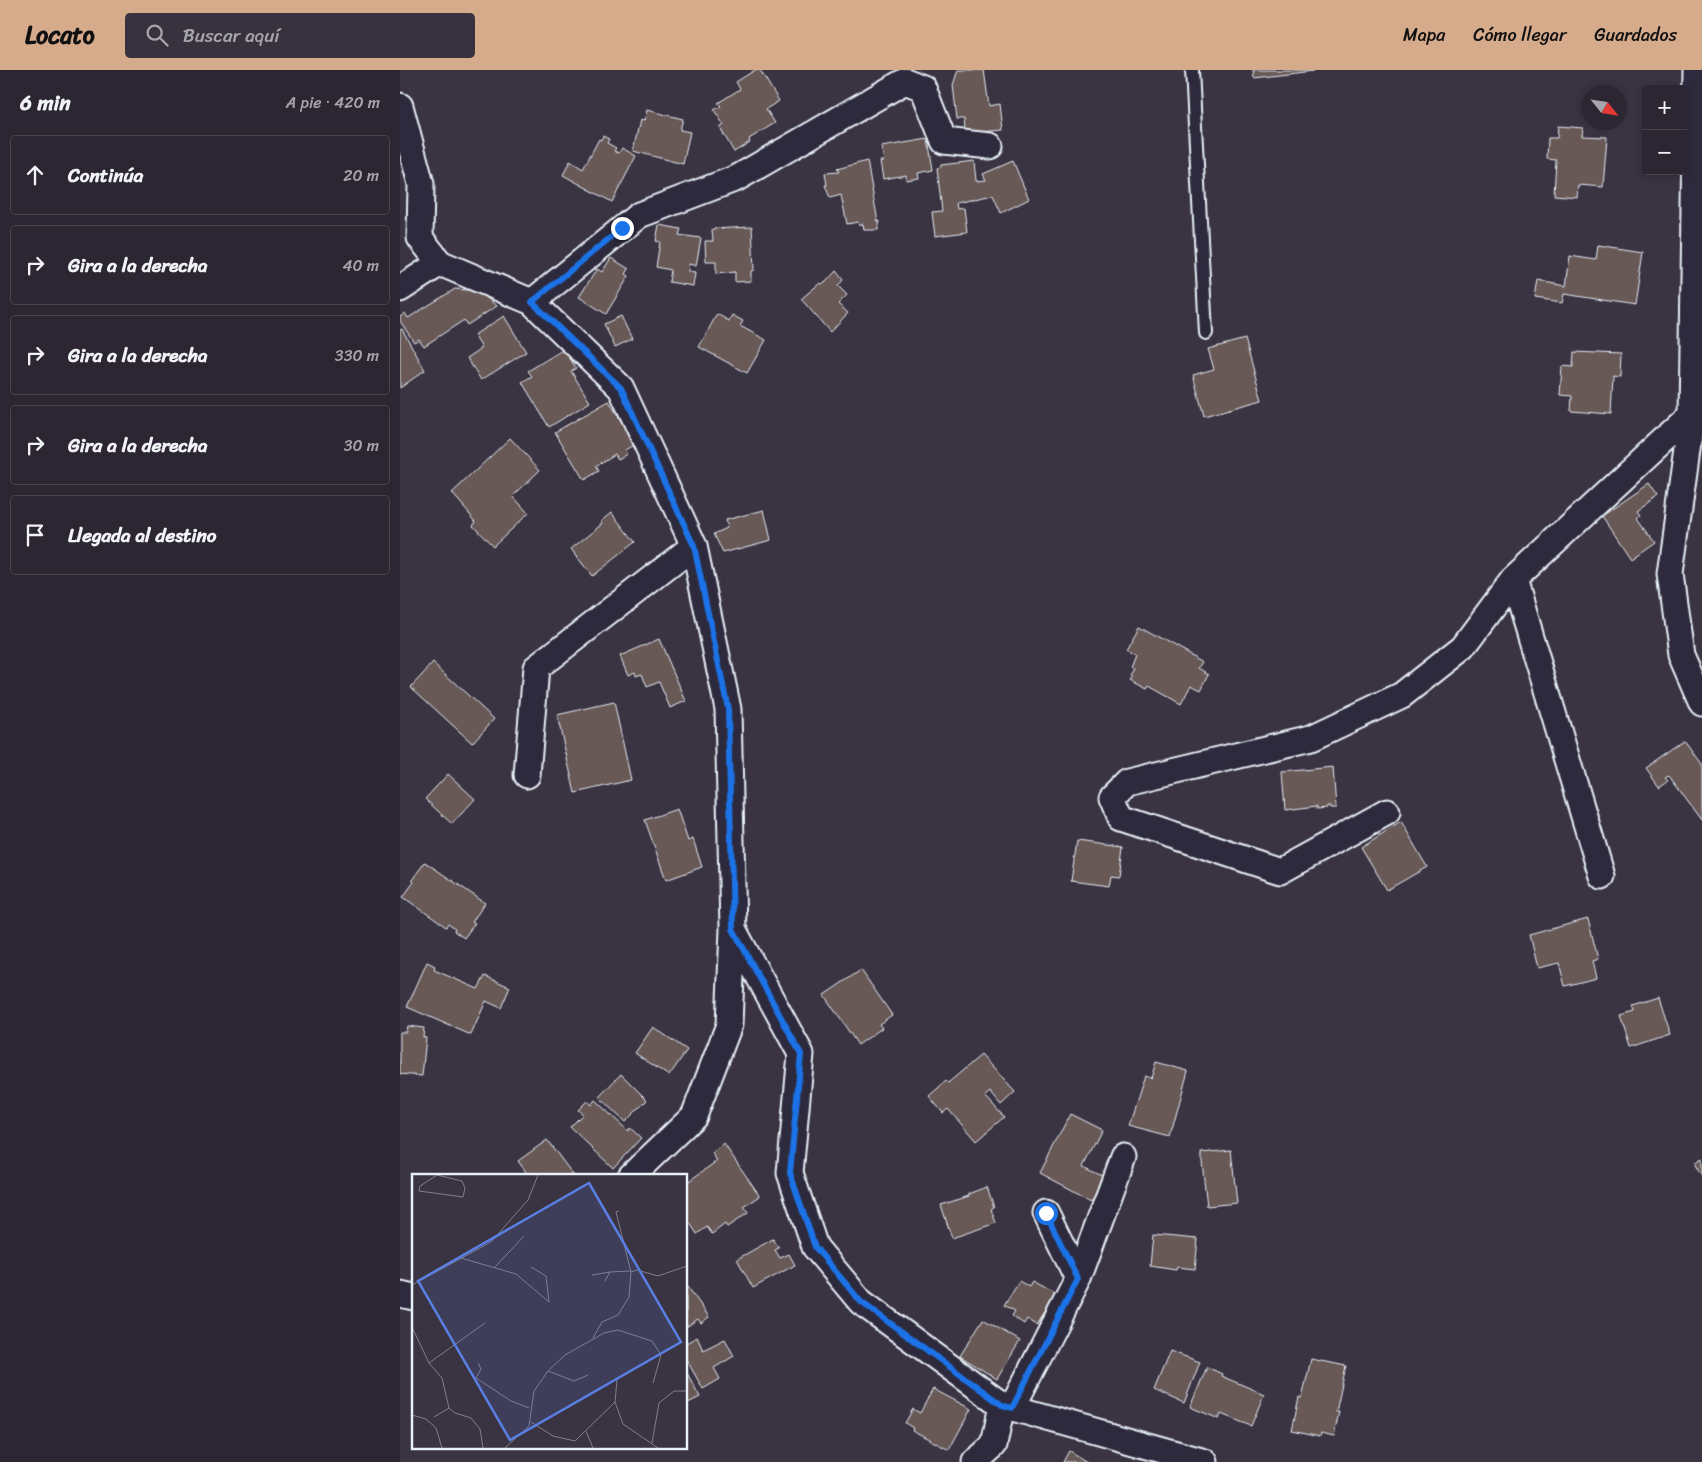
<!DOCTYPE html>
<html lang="es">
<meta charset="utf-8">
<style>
:root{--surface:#2c2632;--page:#38323e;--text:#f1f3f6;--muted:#a6a5ac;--line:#48434d;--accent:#d6ab8b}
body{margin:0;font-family:Sriracha,sans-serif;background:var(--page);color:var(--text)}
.controls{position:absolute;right:15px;top:15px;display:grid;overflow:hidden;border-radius:5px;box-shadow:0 2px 8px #0003}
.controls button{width:45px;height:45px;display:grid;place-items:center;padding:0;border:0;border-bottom:1px solid var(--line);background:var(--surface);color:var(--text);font:25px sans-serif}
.compass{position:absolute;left:1182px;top:15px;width:45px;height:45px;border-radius:50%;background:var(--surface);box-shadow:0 2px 8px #0003;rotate:120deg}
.stop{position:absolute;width:15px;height:15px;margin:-11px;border:4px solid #1a73e8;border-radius:50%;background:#fff}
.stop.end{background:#1a73e8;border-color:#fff;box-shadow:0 1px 5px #0008}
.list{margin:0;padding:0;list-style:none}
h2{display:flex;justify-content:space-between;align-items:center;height:65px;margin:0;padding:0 20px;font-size:21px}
h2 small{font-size:16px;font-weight:400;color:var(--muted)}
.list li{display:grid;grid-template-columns:32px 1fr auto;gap:15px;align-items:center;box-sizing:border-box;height:80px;margin:0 10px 10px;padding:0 10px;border:1px solid var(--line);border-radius:5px}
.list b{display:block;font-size:19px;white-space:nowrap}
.list em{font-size:16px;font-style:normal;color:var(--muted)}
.icon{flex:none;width:28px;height:28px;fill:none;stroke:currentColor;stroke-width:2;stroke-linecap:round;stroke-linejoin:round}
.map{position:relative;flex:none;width:1302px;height:1392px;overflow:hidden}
header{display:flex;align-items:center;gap:30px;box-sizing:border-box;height:70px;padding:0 25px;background:var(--accent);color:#111}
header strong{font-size:24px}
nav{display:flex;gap:28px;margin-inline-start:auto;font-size:18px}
.search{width:350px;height:45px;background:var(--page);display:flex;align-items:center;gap:12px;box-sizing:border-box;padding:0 18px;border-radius:5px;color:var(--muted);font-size:19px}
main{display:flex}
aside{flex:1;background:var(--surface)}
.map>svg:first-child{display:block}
.building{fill:#675956;stroke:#e8f1f8}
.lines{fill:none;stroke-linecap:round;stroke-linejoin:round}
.lane-casing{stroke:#e8f1f8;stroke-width:16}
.street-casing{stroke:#e8f1f8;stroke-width:29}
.lane{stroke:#2f2a3d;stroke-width:12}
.street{stroke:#2f2a3d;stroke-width:25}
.route{stroke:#1a73e8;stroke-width:6}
.inset-road{fill:none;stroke:#807f8b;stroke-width:1}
.view{fill:#5a7fe2;fill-opacity:0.15;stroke:#5a7fe2;stroke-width:2.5}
.inset-edge{fill:none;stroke:#e8f1f8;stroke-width:2.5}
</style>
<header>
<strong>Locato</strong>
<div class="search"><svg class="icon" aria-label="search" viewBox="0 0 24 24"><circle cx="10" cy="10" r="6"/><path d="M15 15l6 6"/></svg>Buscar aquí</div>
<nav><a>Mapa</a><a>Cómo llegar</a><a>Guardados</a></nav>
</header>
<main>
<aside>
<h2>6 min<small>A pie · 420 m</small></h2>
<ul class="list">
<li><svg class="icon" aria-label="ahead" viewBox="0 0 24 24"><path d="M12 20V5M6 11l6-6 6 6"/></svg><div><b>Continúa</b></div><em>20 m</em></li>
<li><svg class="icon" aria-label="right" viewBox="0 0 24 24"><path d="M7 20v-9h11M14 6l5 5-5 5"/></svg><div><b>Gira a la derecha</b></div><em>40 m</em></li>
<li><svg class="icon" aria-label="right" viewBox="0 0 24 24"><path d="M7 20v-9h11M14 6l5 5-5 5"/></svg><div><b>Gira a la derecha</b></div><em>330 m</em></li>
<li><svg class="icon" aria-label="right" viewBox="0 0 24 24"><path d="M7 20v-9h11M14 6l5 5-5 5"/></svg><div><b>Gira a la derecha</b></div><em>30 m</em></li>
<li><svg class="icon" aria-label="arrive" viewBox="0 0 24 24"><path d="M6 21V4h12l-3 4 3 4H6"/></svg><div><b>Llegada al destino</b></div></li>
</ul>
</aside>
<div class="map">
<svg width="1302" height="1392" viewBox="0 0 1302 1392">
<rect width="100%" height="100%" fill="#3a3342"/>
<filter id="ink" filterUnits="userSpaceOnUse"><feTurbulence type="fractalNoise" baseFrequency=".02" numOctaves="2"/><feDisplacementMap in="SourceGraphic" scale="10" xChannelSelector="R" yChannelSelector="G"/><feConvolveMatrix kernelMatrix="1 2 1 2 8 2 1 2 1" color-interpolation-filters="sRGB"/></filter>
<g filter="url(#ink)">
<path class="building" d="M355 0H360L379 31 366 39 375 53 349 69 350 72 334 82 320 58 324 55 314 40 321 36 318 33 340 19 336 12Z
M558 0H584L589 36 600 34 603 60 578 62 566 68 564 49H557L553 15Z
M853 0H913V1L854 8Z
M247 40 283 49 280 60 290 62 283 94 233 81 240 50 244 51Z
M1158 56 1183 58 1182 66 1207 67 1203 117 1178 115 1177 127 1154 125 1156 90 1147 89 1148 68H1157Z
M203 66 209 69 207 73 216 78 214 81 219 83 222 78 236 86 212 132 163 105 170 91 183 99 199 69 201 70Z
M528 69 533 100 518 103 519 108 506 110V105L483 109 480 91H484L481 77Z
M467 91 478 152 480 151 478 160H464L463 154 459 155 458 152 447 154 441 125 430 128 425 115H427L425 103 439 102 437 99Z
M574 91 576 111 586 110 583 104 613 91 629 129 601 143 593 125 556 133 557 139 564 138 567 162 535 166 532 142 542 141 537 98 541 97V95Z
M259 155 281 159 279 165 301 168 296 196 289 194 288 202 295 203 293 216 269 212 271 200 256 197 260 172 256 171Z
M352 157 354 200 351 201V211L335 212V202L316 204V192H306L305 171H313L312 159Z
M1198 175 1243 182 1235 235 1164 224 1162 233 1135 229 1138 211 1166 216 1170 186 1196 190Z
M211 188 229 199 226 204 229 206 206 244 179 227 197 199 202 202Z
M436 201 443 210 438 216 447 225 438 234 448 243 430 262 401 229 420 213 422 214 426 212Z
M55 219 78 221 97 236 67 255 64 250 24 276 19 269 14 272 0 251V247L5 243 8 248Z
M317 244 329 251 332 245 343 251 340 256 366 270 347 303 299 277Z
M104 246 126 282 81 310 67 288 82 278 74 265Z
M221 246 232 269 215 277 204 254Z
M2 259 25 300 0 318V260Z
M845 269 862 330 804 346 793 305 814 299 808 279Z
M164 279 176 298 171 301 190 332 149 357 122 312 132 306 128 301Z
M1174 282 1221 284 1220 307 1213 306 1211 344 1171 341 1172 326 1160 325 1162 296 1173 297Z
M209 331 235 374 225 380 227 384 218 389 215 384 196 396 199 401 184 410 155 362Z
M110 368 140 400 113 426 128 443 93 476 73 455 76 451 52 423Z
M1249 414 1258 427 1238 441 1241 445 1238 448 1254 471 1230 488 1202 446Z
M364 440 371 470 323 483 314 464 327 458 325 450Z
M212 442 235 472 192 506 171 479 203 453 201 451Z
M739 556 803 592 799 598 809 604 801 620 791 615 781 634 749 616 747 619 730 610 732 607 730 605 734 599 730 597 735 584 726 579Z
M259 569 286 631 270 638 259 612 247 617 242 604 236 606 235 602 228 605 220 586Z
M33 593 94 649 72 673 11 617Z
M214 632 231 710 175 723 157 645Z
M1285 671 1302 694V750L1269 705 1265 707 1268 710 1259 716 1246 698Z
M933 697 936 738H930V736H927V738L917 739V736L885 740 882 702Z
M48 704 75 729 52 754 25 729Z
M277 739 288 771 293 769 302 797 266 810 245 750Z
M1001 752 1027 797 987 820 961 777Z
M677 771 723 777 719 806 711 805 709 816 671 811Z
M25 792 85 833 72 852 75 853 64 868 54 861 55 859 48 854 46 857 3 827 14 812 12 810Z
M1188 849 1198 889 1192 891 1196 908 1165 916 1159 893 1137 898 1129 865Z
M27 892 35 896 34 900 78 919 85 906 110 917 101 938 86 931 71 965 7 937Z
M461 900 492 945 479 954 482 958 458 975 424 925Z
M1258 928 1270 965 1231 978 1221 946 1235 942 1233 936Z
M7 956 24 958 23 967 26 968 22 1006 0 1004V962H6Z
M253 957 287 980 269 1006 235 983Z
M581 985 615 1022 601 1035 590 1022 585 1026 604 1047 576 1071 548 1039 543 1043 529 1026 546 1011 548 1013Z
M756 992 788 1001 770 1067 728 1056 744 1006 751 1008Z
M221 1004 247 1030 225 1052 199 1027Z
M195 1030 228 1061 230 1058 241 1068 213 1098 170 1057 183 1044 178 1040 187 1031 191 1035Z
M670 1044 702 1060 684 1096 704 1106 691 1130 640 1103Z
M147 1070 174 1106H129L118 1091Z
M324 1074 360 1126 344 1137 348 1143 327 1157 325 1154 312 1164 307 1157 297 1164 286 1147V1113L317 1091 312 1083Z
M831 1080 837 1133 807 1136 801 1083Z
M1302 1088V1107L1294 1093Z
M587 1117 594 1137 591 1139 596 1153 552 1168 541 1135 569 1126V1124Z
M753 1165 798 1169 795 1199 777 1197 776 1200 750 1196Z
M373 1169 379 1178 375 1180 380 1188 389 1184 395 1195 353 1218 337 1189Z
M619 1211 629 1217 632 1212 656 1225 637 1255 627 1249 624 1254 612 1246 615 1241 604 1235Z
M288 1217 309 1247 301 1253 298 1249 286 1257V1219Z
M583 1249 620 1271 597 1309 560 1286Z
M297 1267 303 1280 325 1269 334 1286 314 1298 320 1309 303 1319 286 1289V1273Z
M770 1281 800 1292 784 1333 754 1320Z
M911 1289 946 1296 936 1342H939L934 1366 921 1363 920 1366 892 1360 899 1327 902 1328Z
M807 1297 822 1304 821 1306 864 1324 851 1356 821 1344 819 1349 790 1337Z
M287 1303 300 1327 286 1334V1304Z
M533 1319 571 1339 549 1380 512 1360 513 1358 505 1353 513 1339 520 1343Z
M669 1381 687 1392H663Z"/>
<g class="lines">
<g class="lane-casing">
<path id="lane" d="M792 0 806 263"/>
</g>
<g class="street-casing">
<path id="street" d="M1297 0 1292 344 1270 504 1281 585 1302 633
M0 36 21 114 20 168 40 193 132 232 221 318 294 476 328 639 333 859 329 955 294 1046 231 1106
M0 219 40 193
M132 232 239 145 337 108 505 11 523 18 544 71 590 76
M1113 510 1202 806
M127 705 136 598 294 476
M987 742 880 801 721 748 712 727 727 712 911 668 1002 625 1063 577 1113 510 1292 344
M333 859 401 984 390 1103 415 1177 461 1232 602 1335 805 1392
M678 1209 723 1087
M0 1224 14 1227
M612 1338 678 1209 646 1143
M575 1392 594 1375 602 1335"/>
</g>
<use href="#lane" class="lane"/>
<use href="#street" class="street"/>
</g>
</g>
<g class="lines" filter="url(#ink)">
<path class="route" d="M222 158 132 232 221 318 294 476 328 639 333 859 401 984 390 1103 415 1177 461 1232 602 1335 612 1338 678 1209 646 1143"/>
</g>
<g transform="translate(12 1104)">
<rect width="275" height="275" fill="#3a3342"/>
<path class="inset-road" d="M25 1 50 7 53 14 51 23 7 17 8 12ZM49 84 104 100 137 128 134 102 119 93M82 94 112 62M219 98 225 96 246 102 275 92M180 101 198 98M193 107 198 98 219 97M0 111 79 68 116 26 126 1M0 153 17 189 30 204 37 234 43 239 59 244 68 255 71 274M181 164 190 148 206 141 217 123 219 98 204 38 207 37M17 189 73 149M66 189 69 195 64 204 99 227 117 234M136 197 162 207 176 201M205 206 203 228 211 250 246 274M0 241 14 245 24 254 30 274M22 243 37 234M119 248 141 262 163 267 203 228M174 257 181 274M240 269 247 229 262 217H275M93 274 117 252 122 217 136 197 153 181 192 159 206 156 240 167 249 181 241 209"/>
<path class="view" d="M177 9 269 168 98 266 6 107Z"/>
<rect width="275" height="275" class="inset-edge"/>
</g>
</svg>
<div class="controls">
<button>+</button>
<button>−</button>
</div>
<svg class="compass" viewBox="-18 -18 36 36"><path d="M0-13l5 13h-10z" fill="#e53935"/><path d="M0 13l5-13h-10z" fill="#a6a5ac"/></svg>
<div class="stop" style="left:646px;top:1143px"></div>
<div class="stop end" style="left:222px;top:158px"></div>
</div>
</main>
